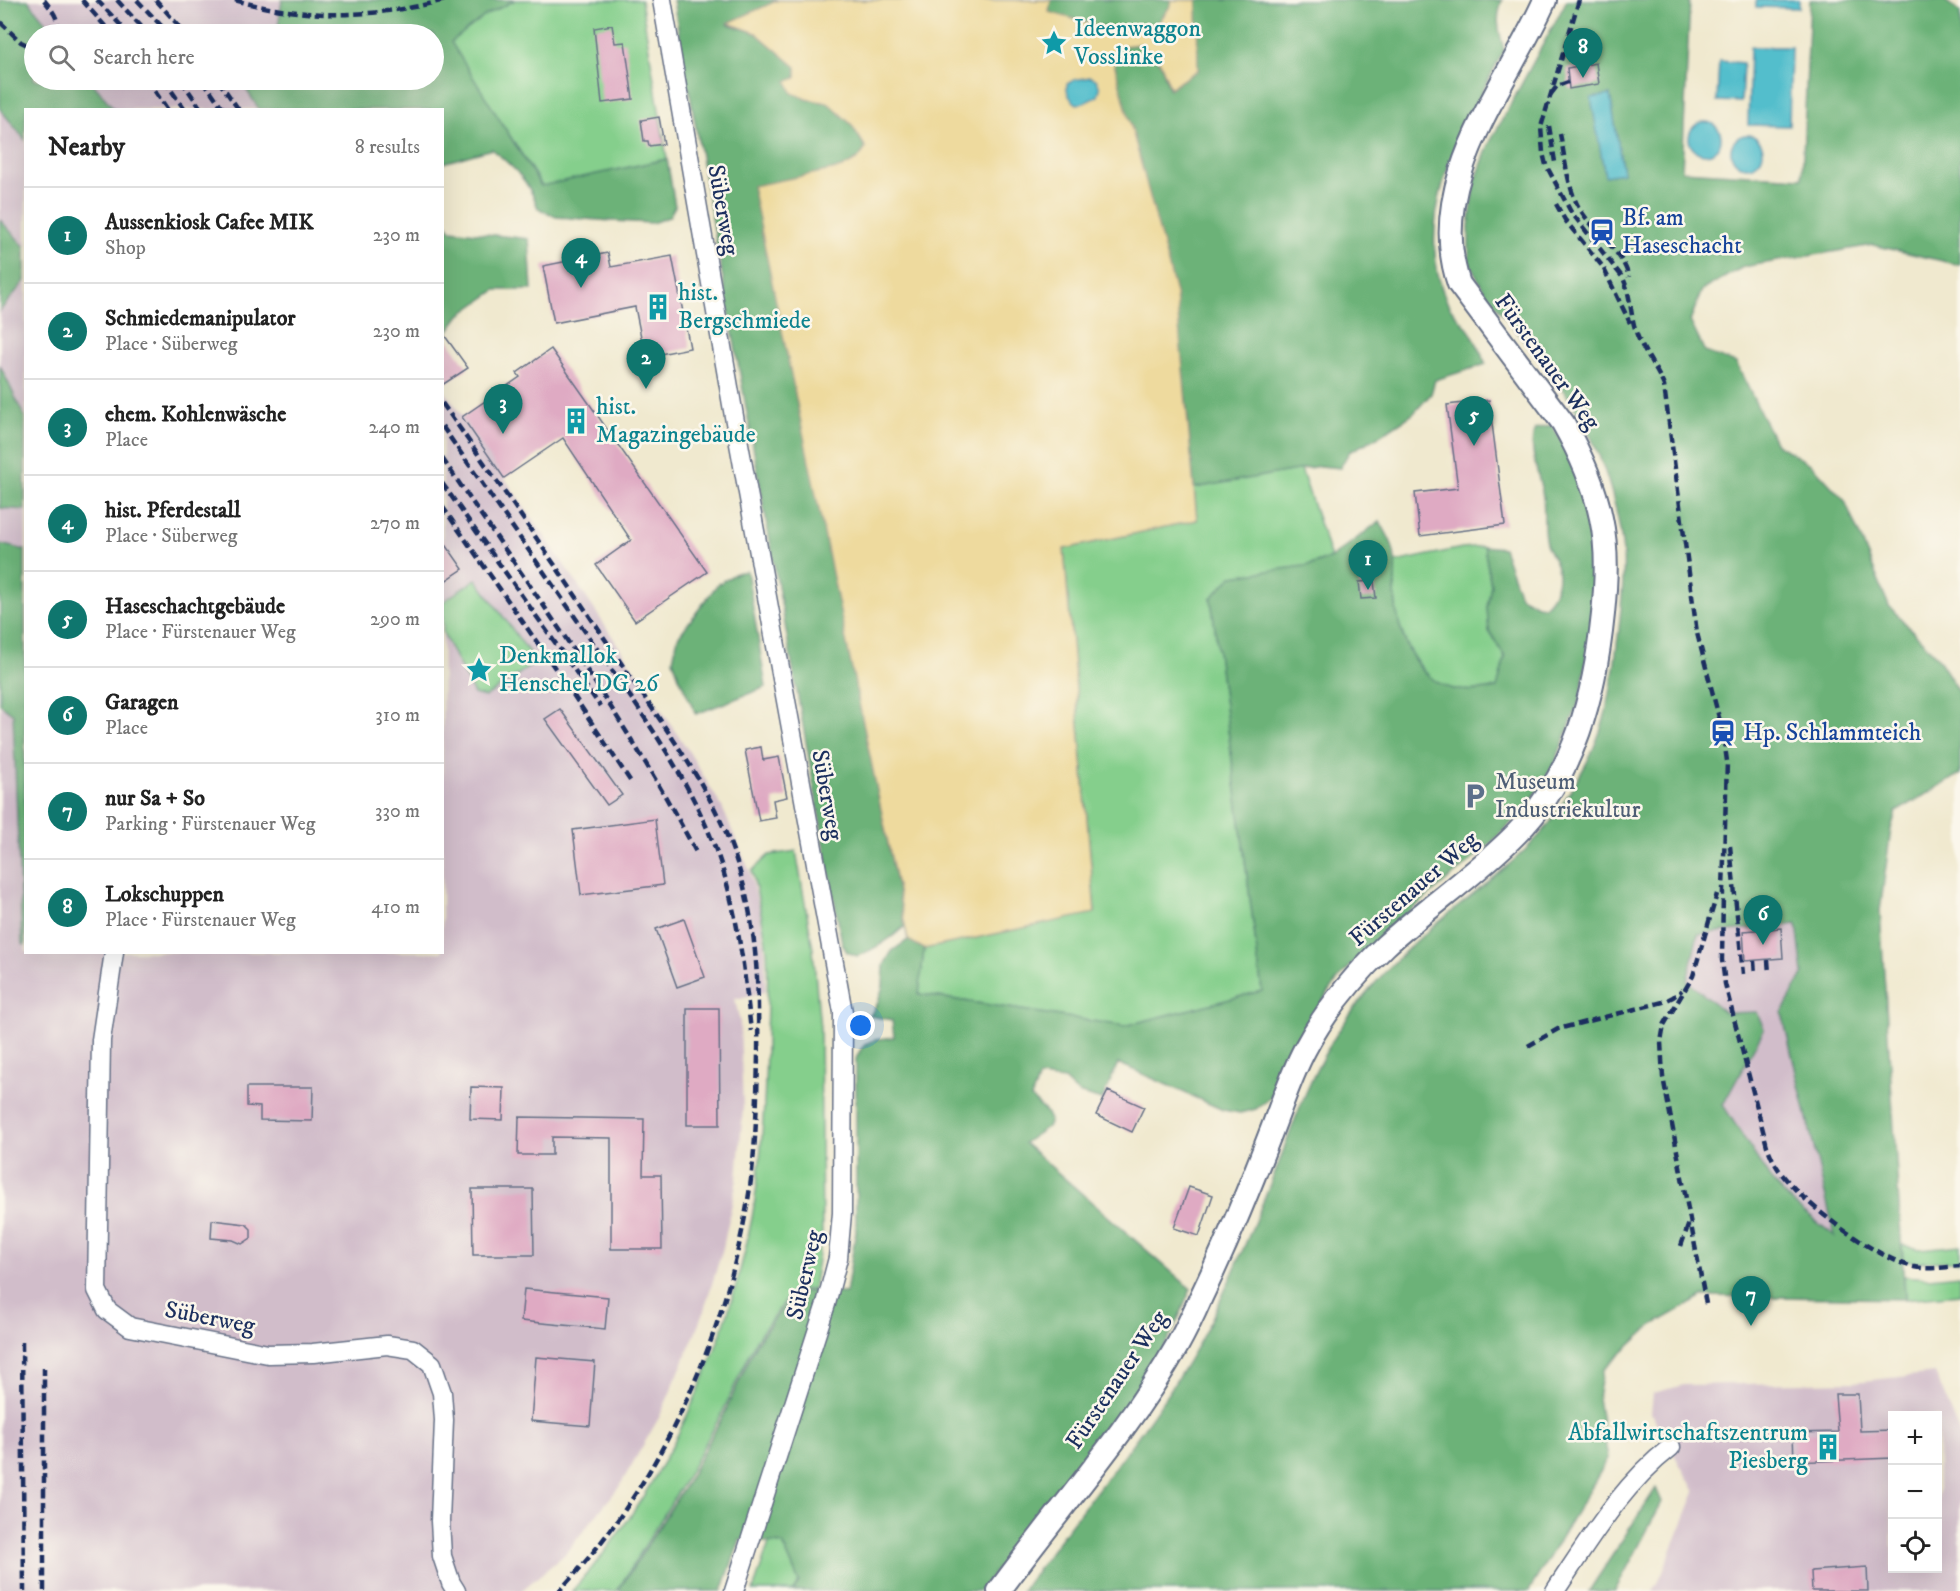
<!DOCTYPE html>
<meta charset="utf-8">
<style>
:root{--surface:#fff;--page:#f6f6f6;--text:#222;--muted:#767676;--line:#e0e0e0;--accent:#0f766e}
body{margin:0;font-family:"IM FELL DW Pica",serif;background:var(--page);color:var(--text)}
.controls{position:absolute;right:18px;bottom:18px;display:grid;overflow:hidden;border-radius:0px;box-shadow:0 6px 24px #0002}
.controls button{width:54px;height:54px;display:grid;place-items:center;padding:0;border:0;border-bottom:2px solid var(--line);background:var(--surface);color:var(--text);font:30px sans-serif}
.you{position:absolute;left:861px;top:1026px;width:21px;height:21px;margin:-15px;border:4px solid #fff;border-radius:50%;background:#1a73e8;box-shadow:0 0 0 9px #1a73e833}
.badge{display:grid;place-items:center;width:39px;height:39px;border-radius:50%;background:var(--accent);color:#fff;font-size:20px;font-weight:700}
.pin{position:absolute;translate:-50% -50px;filter:drop-shadow(0 2px 3px #0008)}
.pin::after{content:'';position:absolute;top:32px;width:21px;height:18px;background:inherit;clip-path:polygon(0 0,100% 0,50% 100%)}
.list{margin:0;padding:0;list-style:none}
h2{display:flex;justify-content:space-between;align-items:center;height:78px;margin:0;padding:0 24px;font-size:26px}
h2 small{font-size:20px;font-weight:400;color:var(--muted)}
.list li{display:grid;grid-template-columns:39px 1fr auto;gap:18px;align-items:center;box-sizing:border-box;height:96px;padding:0 24px;border-top:2px solid var(--line)}
.list b{display:block;font-size:22px;white-space:nowrap}
.list p{margin:0;font-size:20px;white-space:nowrap;color:var(--muted)}
.list em{font-size:20px;font-style:normal;color:var(--muted)}
.icon{flex:none;width:33px;height:33px;fill:none;stroke:currentColor;stroke-width:2;stroke-linecap:round;stroke-linejoin:round}
.map{position:relative;flex:none;width:1960px;height:1591px;overflow:hidden}
.search{position:absolute;background:var(--surface);box-shadow:0 6px 24px #0002;left:24px;top:24px;width:420px;height:66px;display:flex;align-items:center;gap:15px;box-sizing:border-box;padding:0 21px;border-radius:33px;color:var(--muted);font-size:22px}
.panel{position:absolute;background:var(--surface);box-shadow:0 6px 24px #0002;left:24px;top:108px;width:420px;height:846px;border-radius:0px}
.map>svg:first-child{display:block}
.industrial{fill:#d1bdca;fill-rule:evenodd}
.green{fill:#85cf8c;stroke:#507f75;stroke-width:1.5}
.forest{fill:#6cb278;stroke:#44706b;stroke-width:1.5;fill-rule:evenodd}
.sand{fill:#eeda9e;stroke:#84847e;stroke-width:1.5}
.water{fill:#52becc;stroke:#367695;stroke-width:1.5}
.building{fill:#dfaac3}
.lines{fill:none;stroke-linecap:round;stroke-linejoin:round}
.minor-casing{stroke:#667086;stroke-width:21}
.tertiary-casing{stroke:#667086;stroke-width:26}
.minor{stroke:#fff;stroke-width:18}
.tertiary{stroke:#fff;stroke-width:22}
.rail{stroke:#1b2f5e;stroke-width:4.5;stroke-dasharray:9 4.5;stroke-linecap:butt}
.labels{text-anchor:middle;dominant-baseline:central;stroke-width:5;stroke-linejoin:round;paint-order:stroke}
.culture-label{font-size:24px;fill:#0d838f;stroke:#fbf7ec;text-anchor:start}
.street-label{font-size:24px;fill:#1b2f5e;stroke:#fbf7ec}
.transit-label{font-size:24px;fill:#164399;stroke:#fbf7ec;text-anchor:start}
.service-label{font-size:24px;fill:#4e5e75;stroke:#fbf7ec;text-anchor:start}
</style>
<div class="map">
<svg width="1960" height="1591" viewBox="0 0 1960 1591">
<rect width="100%" height="100%" fill="#fbf7ec"/>
<filter id="ink" filterUnits="userSpaceOnUse"><feTurbulence type="fractalNoise" baseFrequency=".0167" numOctaves="2"/><feDisplacementMap in="SourceGraphic" scale="12" xChannelSelector="R" yChannelSelector="G"/><feConvolveMatrix kernelMatrix="1 2 1 2 8 2 1 2 1" color-interpolation-filters="sRGB"/></filter>
<filter id="wash" filterUnits="userSpaceOnUse"><feTurbulence type="fractalNoise" baseFrequency=".008" numOctaves="4" result="noise"/><feDisplacementMap in="SourceGraphic" scale="24" xChannelSelector="R" yChannelSelector="G"/><feGaussianBlur stdDeviation="1.35" result="paint"/><feColorMatrix in="noise" values="0 0 0 0 0 0 0 0 0 0 0 0 0 0 0 0 0 1.4 0 .05"/><feComposite in="paint" operator="in"/></filter>
<g filter="url(#wash)">
<rect width="100%" height="100%" fill="#f0e9cf"/>
<path class="industrial" d="M0 0H282L277 34H34V80H240L259 109 26 110V952H442L443 388 578 585 688 750 722 807 750 872 760 913 765 952V992L735 999 740 1023 743 1109 737 1179 723 1248 701 1320 660 1416 619 1487 564 1555 521 1591H0Z
M1797 924 1803 974 1783 1013 1835 1237 1794 1204 1770 1179 1723 1105 1763 1029 1726 1013 1687 981 1698 933Z
M1935 1373 1960 1433V1591H1652L1661 1576 1695 1492 1651 1413 1653 1393 1684 1385 1854 1382ZM1892 1416H1938V1568H1892Z"/>
<path class="green" d="M515 0H641L667 159 542 186 450 42 486 15Z
M1301 469 1331 558 1211 598 1262 991 1124 1026 919 994 924 949 1095 912 1064 549 1197 520 1194 488Z
M1484 546 1491 585 1487 607 1489 631 1505 657 1498 688C1481 690 1463 693 1447 687 1432 681 1424 672 1416 660 1394 627 1394 600 1395 562L1462 548Z
M476 579 536 662 485 697 474 694 443 633V602Z
M796 851 813 949 820 1028 822 1235 813 1290 794 1289 756 1340 723 1411 684 1482 617 1591H572C662 1492 727 1350 752 1218 762 1161 765 1104 766 1046 766 1015 769 982 767 951 764 924 758 897 752 871L769 855Z
M1902 1245 1920 1249 1960 1245V1261L1913 1262 1903 1259Z
M1960 1275V1294L1905 1299 1904 1276 1928 1278Z
M769 1543 783 1544 799 1582 793 1591H753Z"/>
<path class="forest" d="M0 0H28L55 34H34V80H90L114 109 26 110 25 140 0 109Z
M282 0H515L486 15 451 42 541 186 667 159 675 206 669 217 652 223 612 221 556 217 538 208C528 179 514 168 492 149L443 163 442 110 259 109 240 80H434V34H277Z
M673 0H778L728 24 756 33 796 67V78L806 99 828 103 851 124 866 148 858 159 842 168 753 187 905 926C890 940 876 949 857 956L847 952 842 943Z
M1051 0H1171V5L1158 23 1113 30 1048 12Z
M1197 0H1502C1495 20 1499 31 1504 50 1465 126 1409 215 1447 302 1452 314 1466 323 1472 335 1478 344 1481 354 1486 364L1435 380 1431 394 1413 414 1381 435 1349 452 1340 468 1320 466 1194 488 1186 398 1133 140 1115 66V47L1140 44 1160 62 1169 88 1197 8Z
M1567 0H1690L1682 171 1802 178 1810 0H1944L1960 12V265L1873 245 1743 267 1702 290 1690 321 1705 352 1736 363 1776 444 1812 465 1845 501 1889 606 1938 658 1960 693V774L1896 812 1891 829 1880 911 1905 1299 1704 1296 1651 1326 1603 1370 1598 1398 1608 1459 1529 1591H1022C1085 1500 1161 1419 1211 1320 1236 1269 1257 1217 1278 1165 1295 1119 1311 1073 1338 1032 1359 1000 1385 970 1413 944 1451 910 1494 881 1530 845 1545 831 1557 814 1567 796 1578 779 1589 761 1596 742 1611 706 1614 667 1619 629 1621 604 1625 578 1623 552 1619 513 1607 470 1590 435 1564 382 1521 338 1485 292L1469 262V226L1475 182 1489 144ZM1610 95 1623 173 1605 176 1592 98ZM1797 924 1803 974 1782 1013 1835 1236 1794 1204 1770 1179 1723 1105 1764 1029 1757 1012 1726 1013 1687 981 1698 934Z
M442 219 451 230 529 239 532 290H496L460 315 443 338Z
M0 220 25 247V281L0 311Z
M0 365 25 418V510L0 508Z
M1552 425 1567 451 1579 478 1592 523 1596 556 1595 593 1581 697 1555 763 1526 808 1484 850 1381 935 1363 952 1336 982 1313 1014 1294 1044 1270 1098 1256 1109 1240 1113 1223 1110 1118 1063 1102 1100 1078 1093 1064 1080 1039 1077 1031 1098 1046 1112 1050 1120 1047 1127 1024 1143 1191 1289C1183 1307 1176 1326 1166 1343 1113 1431 1044 1511 979 1591H793L799 1582 783 1544 740 1540 722 1591H620L619 1590 686 1484 725 1412 757 1342 795 1291 846 1293 856 1231V1059C864 1038 875 1040 894 1037L892 1020 870 1016 878 1002 883 986 884 965 892 951 908 940 924 949 919 994 1124 1026 1262 991 1211 598 1232 576 1311 565 1331 558 1380 521C1384 529 1389 537 1392 545 1398 562 1394 579 1395 596 1397 630 1412 674 1447 687 1463 693 1481 690 1497 688L1505 657 1489 631 1487 607 1491 585 1484 546 1503 548 1520 596 1537 605 1544 606C1556 596 1561 578 1556 564 1553 557 1548 550 1546 543 1542 529 1545 512 1543 497 1540 478 1527 446 1535 429Z
M0 544 25 550V945L22 944 13 714 0 704Z
M747 571 766 687 696 714 679 677 673 660 678 637 717 585 736 573Z
M1656 1488 1662 1502 1615 1591H1589Z"/>
<path class="sand" d="M778 0H1051L1049 12 1113 30 1158 23 1171 5V0H1197L1198 70 1170 88 1160 62 1140 44 1115 47V66L1176 293 1197 520 1064 549 1095 913 924 949 908 940 752 186 842 168 858 159 866 148 851 124 828 103 806 99 792 93 787 81 796 78V67L756 33 728 23Z"/>
<path class="water" d="M1756 0H1799V8L1756 7Z
M1750 47H1791L1789 126 1748 125Z
M1719 61 1743 63 1741 102 1717 101Z
M1090 77 1096 79 1100 88 1098 96 1084 103 1077 104C1069 99 1066 93 1067 84L1074 80Z
M1610 95 1623 173 1605 176 1591 98Z
M1689 138a16 16 0 1 1 32 0a16 16 0 1 1-32 0Z
M1731 151a16 16 0 1 1 32 0a16 16 0 1 1-32 0Z"/>
<g id="blocks">
<path class="building" d="M612 25 615 43 625 42 633 99 602 103 594 28Z
M1596 63 1599 84 1569 89 1567 68Z
M659 117 664 144 649 146 648 141H644L641 120Z
M608 253 611 267 672 256 690 348 645 357 635 307 554 323 543 266Z
M442 332 468 368 442 385Z
M551 349 707 572 635 621 596 565 631 540 563 438 504 478 462 417 520 377 517 373Z
M1489 400 1505 525 1420 536 1415 493 1458 488 1447 405Z
M442 539 463 569 442 583Z
M1374 581 1376 598 1361 599 1359 582Z
M560 709 622 795 607 805 545 719Z
M761 747 763 760 779 757 787 797 773 800 776 818 759 821 745 750Z
M655 819 663 885 581 895 573 830Z
M684 919 705 977 677 987 656 929Z
M1781 928 1783 958 1745 961 1743 931Z
M687 1008H719L720 1125H687Z
M247 1087H313L312 1121 260 1120V1107L247 1106Z
M471 1087 504 1088 503 1120 470 1119Z
M1108 1091 1144 1107 1132 1132 1096 1115Z
M519 1117 644 1119 643 1175H661L662 1249H611V1138L552 1137V1155H518Z
M1189 1187 1213 1195 1199 1236 1174 1228Z
M472 1189H533L534 1255H473Z
M212 1220 246 1224 251 1229V1238L242 1244 233 1240 211 1238Z
M524 1289 608 1297 605 1329 521 1321Z
M536 1357 595 1362 590 1426 531 1421Z
M1835 1394H1858L1860 1431 1893 1430V1458L1794 1462 1793 1433 1838 1432Z
M1867 1567 1868 1591H1812L1811 1571Z"/>
</g>
</g>
<g filter="url(#ink)">
<use href="#blocks" fill-opacity="0" stroke="#667086" stroke-width="1.5"/>
<g class="lines">
<g class="minor-casing">
<path id="minor" d="M662 0 735 422 843 1012 842 1213 838 1258 826 1304 734 1591
M114 952 101 1040 97 1290 107 1310 130 1327 268 1354 313 1353 387 1345 413 1349 432 1364 442 1393 444 1420 440 1521 442 1556 451 1583 456 1591
M1555 1591C1590 1539 1621 1486 1671 1447"/>
</g>
<g class="tertiary-casing">
<path id="tertiary" d="M999 1591C1057 1511 1128 1432 1177 1346 1186 1330 1194 1313 1201 1297 1227 1243 1250 1187 1271 1132 1282 1104 1291 1075 1305 1049 1325 1011 1354 976 1385 946 1427 907 1476 875 1516 834 1575 776 1595 693 1603 614 1606 583 1608 550 1601 518 1594 484 1580 453 1563 423L1459 284C1424 182 1506 88 1545 0"/>
</g>
<use href="#minor" class="minor"/>
<use href="#tertiary" class="tertiary"/>
<path class="rail" d="M44 0C53 11 60 20 58 34
M82 0 112 34
M97 0 129 34
M117 0 148 34
M137 0 169 34
M156 0 186 34
M235 0C305 20 375 18 445 0
M1579 0 1541 127 1543 153 1546 165 1571 212 1623 278C1631 295 1630 314 1636 332 1642 350 1656 367 1664 386L1697 633 1723 733 1727 761 1723 891 1722 960 1725 984 1767 1146C1770 1153 1773 1161 1777 1167 1797 1200 1876 1259 1914 1267 1929 1270 1945 1267 1960 1266
M0 22 21 42 34 48
M147 80 168 110
M164 80 185 110
M181 80 202 110
M203 80 224 110
M218 80 239 110
M1551 94 1557 86 1568 82
M1549 126 1555 162
M1560 134C1565 157 1567 185 1578 206 1592 231 1621 248 1629 277
M1556 204 1565 220 1603 267 1630 323
M442 403C505 492 567 582 627 672 662 723 705 781 728 838 757 910 759 977 758 1054 757 1103 756 1152 748 1200 724 1342 659 1487 559 1591
M442 426C493 499 544 572 595 646 638 708 684 770 712 840 737 901 744 967 751 1031
M442 458C530 587 623 714 696 852
M442 483 600 706
M442 506 564 681 631 782
M1730 846 1743 974
M1768 960 1769 973
M1754 961 1755 974
M1528 1046 1558 1029 1663 1002 1673 997 1682 990
M1681 1246 1689 1223
M1706 1304 1663 1077 1661 1042 1664 1025 1693 976 1717 894
M22 1342 24 1591
M44 1591V1368"/>
</g>
</g>
<defs>
<g id="sight-bare" transform="scale(2.07)"><path d="M0-6L1.8-2.2L6-1.7L2.9 1.2L3.7 5.4L0 3.3L-3.7 5.4L-2.9 1.2L-6-1.7L-1.8-2.2Z" fill="#0f9aa8" stroke="#fbf7ec" stroke-width="2.5" paint-order="stroke"/></g>
<g id="station-bare" transform="scale(2.07)"><path d="M-3-6H3Q5-6 5-4V2Q5 4 3 4L4.5 6H3L1.5 4h-3L-3 6H-4.5L-3 4Q-5 4-5 2V-4Q-5-6-3-6ZM-3.5-4v3h7v-3ZM-3.5 1v1.5H-2V1ZM2 1v1.5H3.5V1Z" fill="#1a4fb4" stroke="#fbf7ec" stroke-width="2.5" paint-order="stroke"/></g>
<g id="building-bare" transform="scale(2.07)"><path d="M-4-6H4V6H1V3H-1V6H-4ZM-2.5-4.3h1.7v1.8h-1.7ZM.8-4.3h1.7v1.8H.8ZM-2.5-1h1.7V.8h-1.7ZM.8-1h1.7V.8H.8Z" fill="#0f9aa8" stroke="#fbf7ec" stroke-width="2.5" paint-order="stroke"/></g>
<g id="parking-bare" transform="scale(2.07)"><path d="M-3.5-5.5H1a3.5 3.5 0 0 1 0 7H-1V5.5H-3.5ZM-1-3.4V-.6H.8a1.4 1.4 0 0 0 0-2.8Z" fill="#5c6f8a" stroke="#fbf7ec" stroke-width="2.5" paint-order="stroke"/></g>
</defs>
<g fill-rule="evenodd">
<use href="#sight-bare" x="1054" y="43"/>
<use href="#station-bare" x="1602" y="232"/>
<use href="#building-bare" x="658" y="307"/>
<use href="#building-bare" x="576" y="421"/>
<use href="#sight-bare" x="479" y="670"/>
<use href="#station-bare" x="1723" y="733"/>
<use href="#parking-bare" x="1475" y="796"/>
<use href="#building-bare" x="1828" y="1447"/>
</g>
<g class="labels">
<g class="culture-label">
<text x="1074" y="29">Ideenwaggon<tspan x="1074" dy="28">Vosslinke</tspan></text>
<text x="678" y="293">hist.<tspan x="678" dy="28">Bergschmiede</tspan></text>
<text x="596" y="407">hist.<tspan x="596" dy="28">Magazingebäude</tspan></text>
<text x="499" y="656">Denkmallok<tspan x="499" dy="28">Henschel DG 26</tspan></text>
<text x="1808" y="1433" text-anchor="end">Abfallwirtschaftszentrum<tspan x="1808" dy="28">Piesberg</tspan></text>
</g>
<g class="street-label">
<text transform="translate(723 210) rotate(80)">Süberweg</text>
<text transform="translate(1547 362) rotate(54)">Fürstenauer Weg</text>
<text transform="translate(827 795) rotate(80)">Süberweg</text>
<text transform="translate(1414 889) rotate(-41)">Fürstenauer Weg</text>
<text transform="translate(805 1275) rotate(-77)">Süberweg</text>
<text transform="translate(210 1318) rotate(11)">Süberweg</text>
<text transform="translate(1117 1380) rotate(-56)">Fürstenauer Weg</text>
</g>
<g class="transit-label">
<text x="1622" y="218">Bf. am<tspan x="1622" dy="28">Haseschacht</tspan></text>
<text x="1743" y="733">Hp. Schlammteich</text>
</g>
<g class="service-label">
<text x="1495" y="782">Museum<tspan x="1495" dy="28">Industriekultur</tspan></text>
</g>
</g>
</svg>
<div class="controls">
<button>+</button>
<button>−</button>
<button><svg class="icon" aria-label="locate" viewBox="0 0 24 24"><circle cx="12" cy="12" r="6"/><path d="M12 2v4M12 18v4M2 12h4M18 12h4"/></svg></button>
</div>
<div class="you"></div>
<div class="pin badge" style="left:1368px;top:590px">1</div>
<div class="pin badge" style="left:646px;top:389px">2</div>
<div class="pin badge" style="left:503px;top:434px">3</div>
<div class="pin badge" style="left:581px;top:288px">4</div>
<div class="pin badge" style="left:1474px;top:446px">5</div>
<div class="pin badge" style="left:1763px;top:945px">6</div>
<div class="pin badge" style="left:1751px;top:1326px">7</div>
<div class="pin badge" style="left:1583px;top:78px">8</div>
<div class="search"><svg class="icon" aria-label="search" viewBox="0 0 24 24"><circle cx="10" cy="10" r="6"/><path d="M15 15l6 6"/></svg>Search here</div>
<section class="panel">
<h2>Nearby<small>8 results</small></h2>
<ul class="list">
<li><span class="badge">1</span><div><b>Aussenkiosk Cafee MIK</b><p>Shop</p></div><em>230 m</em></li>
<li><span class="badge">2</span><div><b>Schmiedemanipulator</b><p>Place · Süberweg</p></div><em>230 m</em></li>
<li><span class="badge">3</span><div><b>ehem. Kohlenwäsche</b><p>Place</p></div><em>240 m</em></li>
<li><span class="badge">4</span><div><b>hist. Pferdestall</b><p>Place · Süberweg</p></div><em>270 m</em></li>
<li><span class="badge">5</span><div><b>Haseschachtgebäude</b><p>Place · Fürstenauer Weg</p></div><em>290 m</em></li>
<li><span class="badge">6</span><div><b>Garagen</b><p>Place</p></div><em>310 m</em></li>
<li><span class="badge">7</span><div><b>nur Sa + So</b><p>Parking · Fürstenauer Weg</p></div><em>330 m</em></li>
<li><span class="badge">8</span><div><b>Lokschuppen</b><p>Place · Fürstenauer Weg</p></div><em>410 m</em></li>
</ul>
</section>
</div>
